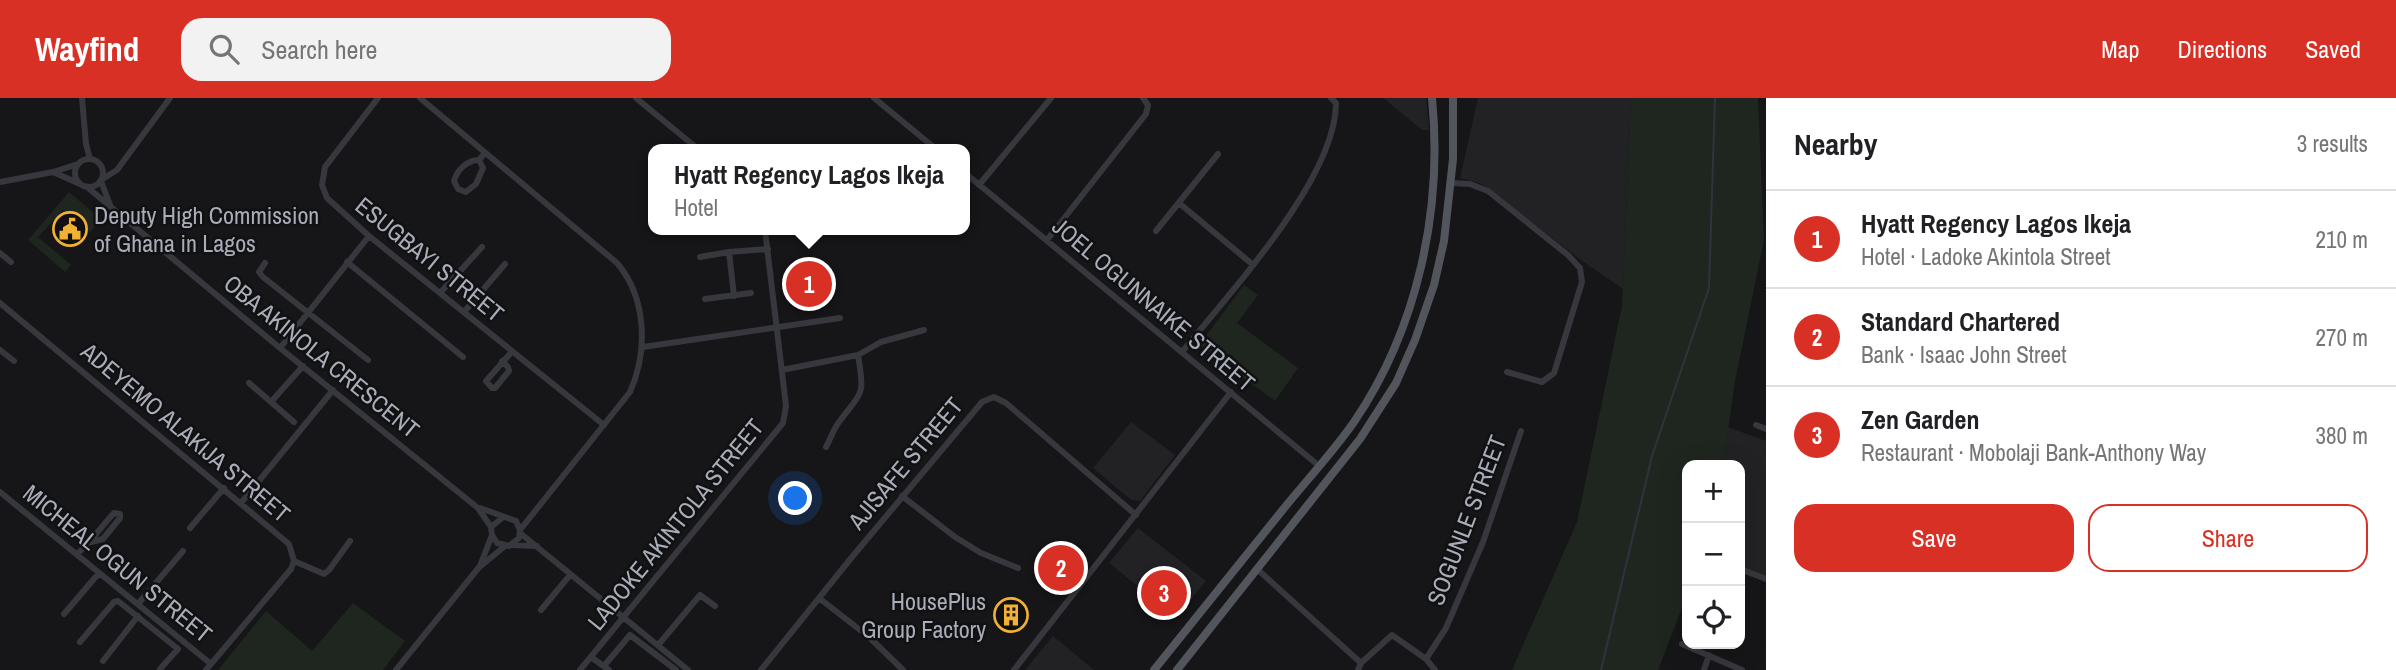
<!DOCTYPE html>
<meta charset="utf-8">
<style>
:root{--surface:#fff;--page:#f2f2f2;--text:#202124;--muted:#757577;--line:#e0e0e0;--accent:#d93025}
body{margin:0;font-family:"Archivo Narrow",sans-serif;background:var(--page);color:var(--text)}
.controls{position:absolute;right:21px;bottom:21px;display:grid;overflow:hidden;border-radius:14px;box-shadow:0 7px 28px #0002}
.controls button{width:63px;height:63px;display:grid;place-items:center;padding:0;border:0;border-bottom:2px solid var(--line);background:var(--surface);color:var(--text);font:35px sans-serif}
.you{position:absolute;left:796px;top:401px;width:24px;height:24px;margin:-18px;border:5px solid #fff;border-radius:50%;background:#1a73e8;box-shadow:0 0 0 10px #1a73e833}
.badge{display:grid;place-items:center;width:46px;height:46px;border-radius:50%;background:var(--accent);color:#fff;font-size:23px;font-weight:700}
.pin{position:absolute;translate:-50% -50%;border:4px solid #fff;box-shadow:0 2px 7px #0006}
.popup{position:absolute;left:648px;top:46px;width:322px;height:91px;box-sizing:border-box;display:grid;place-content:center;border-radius:14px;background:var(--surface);filter:drop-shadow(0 2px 5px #0005);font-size:23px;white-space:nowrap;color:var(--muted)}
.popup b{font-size:26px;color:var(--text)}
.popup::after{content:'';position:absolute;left:50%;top:100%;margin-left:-14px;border:14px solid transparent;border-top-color:var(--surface)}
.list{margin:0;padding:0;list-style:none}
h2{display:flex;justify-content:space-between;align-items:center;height:91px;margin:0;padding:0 28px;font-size:30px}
h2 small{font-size:23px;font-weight:400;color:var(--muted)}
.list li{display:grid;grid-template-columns:46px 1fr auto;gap:21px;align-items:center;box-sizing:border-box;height:98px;padding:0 28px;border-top:2px solid var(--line)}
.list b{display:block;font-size:26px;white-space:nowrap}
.list p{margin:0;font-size:23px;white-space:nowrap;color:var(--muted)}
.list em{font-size:23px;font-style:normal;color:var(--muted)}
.actions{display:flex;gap:14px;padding:21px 28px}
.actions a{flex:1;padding:16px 0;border:2px solid var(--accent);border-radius:21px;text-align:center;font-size:24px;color:var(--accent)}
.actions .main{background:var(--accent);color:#fff}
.icon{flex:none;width:38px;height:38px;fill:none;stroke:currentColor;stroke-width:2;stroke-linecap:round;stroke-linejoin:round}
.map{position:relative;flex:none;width:1766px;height:572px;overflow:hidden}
header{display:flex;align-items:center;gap:42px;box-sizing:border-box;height:98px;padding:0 35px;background:var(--accent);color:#fff}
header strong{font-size:33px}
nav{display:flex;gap:38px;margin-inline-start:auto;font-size:24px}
.search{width:490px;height:63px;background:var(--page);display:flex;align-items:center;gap:18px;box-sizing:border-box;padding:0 24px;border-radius:21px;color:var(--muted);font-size:26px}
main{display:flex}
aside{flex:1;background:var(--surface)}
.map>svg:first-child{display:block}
.built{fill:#222225}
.green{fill:#1e261f}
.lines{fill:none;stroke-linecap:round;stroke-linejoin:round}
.stream{stroke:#2c353c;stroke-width:2}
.minor{stroke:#37383d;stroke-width:6}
.major{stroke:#53555c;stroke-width:8}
.labels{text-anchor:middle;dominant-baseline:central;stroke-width:5;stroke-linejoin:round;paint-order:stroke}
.poi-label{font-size:24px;fill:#a8adb8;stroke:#111113;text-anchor:start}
.street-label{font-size:24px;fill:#a8adb8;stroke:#111113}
</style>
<header>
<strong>Wayfind</strong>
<div class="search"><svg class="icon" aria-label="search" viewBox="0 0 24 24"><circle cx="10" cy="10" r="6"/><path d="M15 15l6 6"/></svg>Search here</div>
<nav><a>Map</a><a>Directions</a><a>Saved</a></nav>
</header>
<main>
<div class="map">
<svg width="1766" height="572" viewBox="0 0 1766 572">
<rect width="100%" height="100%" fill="#161618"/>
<path class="built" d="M1383 0H1426L1429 32H1422Z
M1478 0H1631L1623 191 1581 162 1482 86 1460 80Z
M1131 324 1175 357 1140 403 1131 402 1093 370Z
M1728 329 1766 343V478L1740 468V367H1723Z
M1138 430 1206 483 1176 519 1109 465Z
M1053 538 1094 572H1025Z"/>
<path class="green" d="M1631 0H1758L1764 142 1735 283 1723 367H1687V497L1658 572H1512L1577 424 1622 208Z
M69 94 101 121 90 134 63 112 38 139 71 167 65 174 28 142Z
M1244 187 1258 197 1237 225 1298 270 1275 303 1199 247Z
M353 505 405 543 383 572H218L266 513 312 553Z"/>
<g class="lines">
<path class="stream" d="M1601 572 1652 358 1709 190 1715 0"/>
<path class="minor" d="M82 0 86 46 90 61
M378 0 325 69 322 87 327 100 369 138 604 327
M420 0 617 165C647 200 648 254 630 294L520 432
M636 0 698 51
M874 0 936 51
M75 75a14 14 0 1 1 28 0a14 14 0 1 1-28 0Z
M479 62 483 70 476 86 466 94 458 91 454 83C457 72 467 62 479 62L485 55
M53 74 80 86
M965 75 1318 367
M101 82 117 72 170 0
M101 83 110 107
M0 84 53 74 78 66
M1451 85 1470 86 1488 93 1568 157 1580 170 1582 184 1554 275 1542 284 1507 274
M979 87 1051 0
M87 89 280 250 478 410 491 429
M1179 105 1252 166
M1156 133 1218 56
M1047 142 1146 16 1148 7 1143 0
M729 154 734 198
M0 155 11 164
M700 159 729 154 768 151
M347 164 463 259
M265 165 259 174 263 179 368 262
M440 195 482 149
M705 201 751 195
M0 205 289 446 294 463 291 471 206 572
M464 214 505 166
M643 249 840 220
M280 250 369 138
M0 252 14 263
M1182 254C1229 195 1336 81 1336 5L1331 0
M502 263 508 269 509 273 495 290H492L486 283 509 257
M782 272 858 257 881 244 924 232
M249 285 294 324
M271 304 303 268
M1756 327 1766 331
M826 349C831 340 833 332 839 324 863 292 865 298 858 257
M0 394 211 566
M902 398 955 439 981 455 1018 470
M241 405 333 292
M480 410 516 423 520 432 519 440 509 448 497 445 492 437 491 429 502 420
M190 430 224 390
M520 435 688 572
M512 447 537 448
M77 456C91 444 100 430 114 415L120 416V420L103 441 91 444
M294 463 324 476 329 472 350 443
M482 467 505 448
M1257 471 1361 565
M1740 471 1766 481
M819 500 869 539 903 572
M138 506 183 453
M541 512 570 477
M64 516 99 475
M80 544 114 504 118 503 178 551 160 571
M659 546 700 497 715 508
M1682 546 1742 572
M591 559 609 572
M1426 561 1446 530 1483 444 1521 333
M103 563 138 518
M604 568 630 537 676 572
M396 572 480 468 492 437
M580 572 783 325 786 308 765 132
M761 572 852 459 982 304 994 299 1006 305 1136 417
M1014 572 1231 294
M1358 572 1361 565 1392 537 1426 561 1435 572
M1704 572 1709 557"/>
<path class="major" d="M1154 572C1195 521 1236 470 1277 419 1302 387 1331 357 1354 324 1418 230 1443 111 1432 0
M1177 572 1360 341 1396 285 1415 242 1434 187 1444 143 1453 61V0"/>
</g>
<defs>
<g id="civic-ring" transform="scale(1.75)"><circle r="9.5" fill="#111113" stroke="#f2b134" stroke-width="1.5"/><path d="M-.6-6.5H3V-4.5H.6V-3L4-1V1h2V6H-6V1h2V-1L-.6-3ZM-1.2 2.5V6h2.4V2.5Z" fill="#f2b134"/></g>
<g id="building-ring" transform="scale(1.75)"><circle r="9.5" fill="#111113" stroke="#f2b134" stroke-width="1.5"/><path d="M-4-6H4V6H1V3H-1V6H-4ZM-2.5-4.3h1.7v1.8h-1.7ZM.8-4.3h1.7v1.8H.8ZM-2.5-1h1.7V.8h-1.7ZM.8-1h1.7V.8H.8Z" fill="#f2b134"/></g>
</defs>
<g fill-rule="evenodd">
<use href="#civic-ring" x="70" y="131"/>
<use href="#building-ring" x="1011" y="517"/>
</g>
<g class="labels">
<g class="poi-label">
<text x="94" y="117">Deputy High Commission<tspan x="94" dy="28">of Ghana in Lagos</tspan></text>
<text x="986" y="503" text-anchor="end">HousePlus<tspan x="986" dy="28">Group Factory</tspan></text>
</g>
<g class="street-label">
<text transform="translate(430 161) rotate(39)">ESUGBAYI STREET</text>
<text transform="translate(1154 206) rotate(40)">JOEL OGUNNAIKE STREET</text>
<text transform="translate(322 258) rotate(39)">OBA AKINOLA CRESCENT</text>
<text transform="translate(186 334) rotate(40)">ADEYEMO ALAKIJA STREET</text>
<text transform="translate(905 365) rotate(-50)">AJISAFE STREET</text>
<text transform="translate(1466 422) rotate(-69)">SOGUNLE STREET</text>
<text transform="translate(675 426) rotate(-51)">LADOKE AKINTOLA STREET</text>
<text transform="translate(118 465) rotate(39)">MICHEAL OGUN STREET</text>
</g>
</g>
</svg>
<div class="controls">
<button>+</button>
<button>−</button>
<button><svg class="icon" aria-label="locate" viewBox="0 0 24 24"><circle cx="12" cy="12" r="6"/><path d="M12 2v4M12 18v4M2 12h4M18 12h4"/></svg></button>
</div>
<div class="you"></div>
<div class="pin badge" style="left:809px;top:186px">1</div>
<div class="popup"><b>Hyatt Regency Lagos Ikeja</b>Hotel</div>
<div class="pin badge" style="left:1061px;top:470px">2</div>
<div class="pin badge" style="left:1164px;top:495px">3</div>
</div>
<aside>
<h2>Nearby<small>3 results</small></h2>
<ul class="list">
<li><span class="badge">1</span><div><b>Hyatt Regency Lagos Ikeja</b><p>Hotel · Ladoke Akintola Street</p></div><em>210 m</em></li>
<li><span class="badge">2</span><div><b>Standard Chartered</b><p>Bank · Isaac John Street</p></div><em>270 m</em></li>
<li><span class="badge">3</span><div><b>Zen Garden</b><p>Restaurant · Mobolaji Bank-Anthony Way</p></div><em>380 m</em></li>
</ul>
<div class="actions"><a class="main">Save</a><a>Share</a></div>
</aside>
</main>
